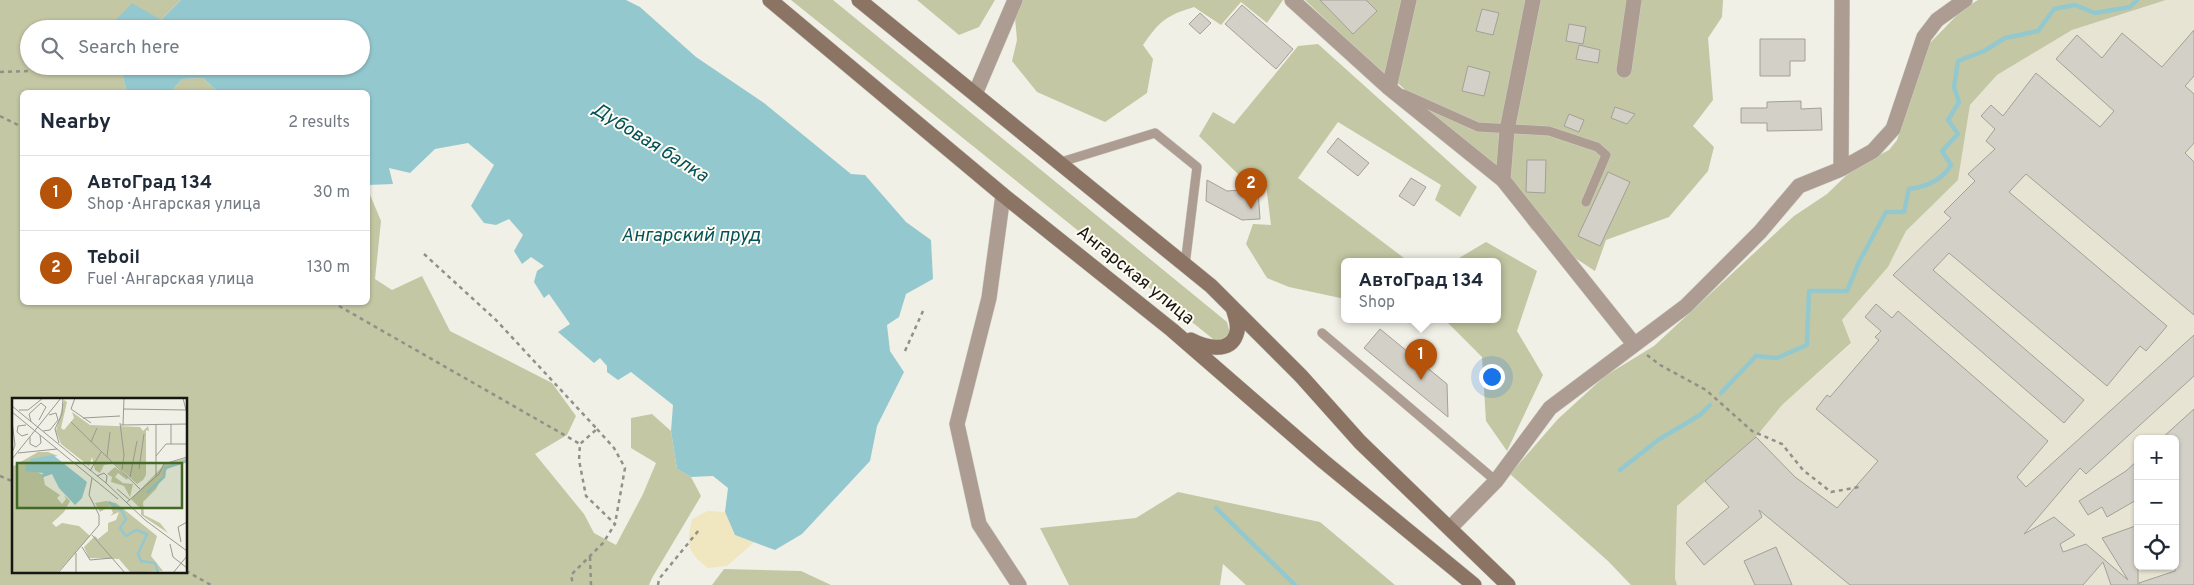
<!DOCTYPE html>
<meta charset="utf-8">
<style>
:root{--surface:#fff;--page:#f6f6f7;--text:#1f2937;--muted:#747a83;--line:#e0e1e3;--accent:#b45309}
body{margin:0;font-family:Overpass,sans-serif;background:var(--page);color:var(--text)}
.controls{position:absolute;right:15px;bottom:15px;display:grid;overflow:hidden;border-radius:8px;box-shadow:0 1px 4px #0004}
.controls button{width:45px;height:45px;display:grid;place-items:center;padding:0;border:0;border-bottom:1px solid var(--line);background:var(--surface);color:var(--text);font:25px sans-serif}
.you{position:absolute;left:1491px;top:376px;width:18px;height:18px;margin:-12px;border:4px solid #fff;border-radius:50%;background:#1a73e8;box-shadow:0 0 0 8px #1a73e833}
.badge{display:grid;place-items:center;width:32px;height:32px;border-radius:50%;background:var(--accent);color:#fff;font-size:16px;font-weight:700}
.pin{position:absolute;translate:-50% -41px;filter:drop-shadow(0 1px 2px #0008)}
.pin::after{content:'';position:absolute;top:26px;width:18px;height:15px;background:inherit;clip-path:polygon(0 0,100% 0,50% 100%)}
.popup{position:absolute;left:1341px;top:258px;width:160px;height:65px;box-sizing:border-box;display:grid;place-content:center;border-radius:8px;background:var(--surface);filter:drop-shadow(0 1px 4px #0005);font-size:16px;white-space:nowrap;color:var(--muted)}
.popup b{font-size:19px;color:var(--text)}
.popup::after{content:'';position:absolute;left:50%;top:100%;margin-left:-10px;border:10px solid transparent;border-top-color:var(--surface)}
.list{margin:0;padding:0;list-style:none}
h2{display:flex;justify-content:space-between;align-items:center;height:65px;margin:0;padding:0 20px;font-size:21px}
h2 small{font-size:16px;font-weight:400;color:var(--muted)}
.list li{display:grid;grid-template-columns:32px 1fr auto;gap:15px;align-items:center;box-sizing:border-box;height:75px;padding:0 20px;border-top:1px solid var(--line)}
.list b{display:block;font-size:19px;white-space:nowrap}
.list p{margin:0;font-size:16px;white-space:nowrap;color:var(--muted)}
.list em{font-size:16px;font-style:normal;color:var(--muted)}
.icon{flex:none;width:28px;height:28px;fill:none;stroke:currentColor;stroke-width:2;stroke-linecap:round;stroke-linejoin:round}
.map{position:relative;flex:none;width:2194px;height:585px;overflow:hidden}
.search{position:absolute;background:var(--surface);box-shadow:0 1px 4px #0004;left:20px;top:20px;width:350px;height:55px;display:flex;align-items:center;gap:12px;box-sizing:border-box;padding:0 18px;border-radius:28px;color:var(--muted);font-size:19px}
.panel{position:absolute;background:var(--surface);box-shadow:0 1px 4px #0004;left:20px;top:90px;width:350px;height:215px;border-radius:8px}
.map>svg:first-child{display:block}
.built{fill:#e7e4d3;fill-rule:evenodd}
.green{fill:#c4c7a3;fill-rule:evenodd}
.sand{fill:#f0e6c0}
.water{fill:#94c8cf}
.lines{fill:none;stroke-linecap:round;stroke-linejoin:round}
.stream{stroke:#94c8cf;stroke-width:4.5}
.building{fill:#d3d1c7;stroke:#a2a097}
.lane-casing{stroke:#cecdc4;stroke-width:10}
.street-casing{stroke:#cecdc4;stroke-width:16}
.secondary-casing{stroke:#cecdc4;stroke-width:16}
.path{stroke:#919089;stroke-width:2.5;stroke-dasharray:4 4;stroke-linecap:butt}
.lane{stroke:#ac9c91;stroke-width:9}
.street{stroke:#ac9c91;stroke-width:15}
.secondary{stroke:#8b7464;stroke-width:15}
.labels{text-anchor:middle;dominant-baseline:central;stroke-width:4;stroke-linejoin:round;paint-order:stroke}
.street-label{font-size:18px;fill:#171613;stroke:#fffdf3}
.water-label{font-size:19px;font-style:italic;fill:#02535b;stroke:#fffdf3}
.inset-river{fill:none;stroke:#94c8cf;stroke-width:2.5}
.inset-road{fill:none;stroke:#9a9992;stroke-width:1}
.view{fill:#426a26;fill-opacity:0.15;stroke:#426a26;stroke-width:2.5}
.inset-edge{fill:none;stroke:#171613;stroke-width:2.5}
</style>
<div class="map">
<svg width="2194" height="585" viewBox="0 0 2194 585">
<rect width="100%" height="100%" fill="#f1f0e6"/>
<path class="built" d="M2166 0H2194V585H1677L1675 578 1677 506 1756 438 1782 405 1851 344 1842 320 1888 267 1906 231 1958 180 1970 105 1997 75 2072 30ZM2138 439H2175V566H2138Z"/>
<path class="green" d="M0 0H181L161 20 114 22 118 29H29V66H126L122 74 127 92H22V302H368V190L381 221 375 279 392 290 422 276 450 331 552 383 576 416 567 435 535 454 584 514 594 533 616 545 643 494 656 463 631 448V418L652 414 671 431 677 469 691 477 701 496 652 578 649 585H0ZM14 399H186V571H14Z
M791 0H833L1227 322 1230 333 1228 338 1217 341 1213 339Z
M917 0H995L979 27 959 35Z
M1023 0H1283L1267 23 1241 2 1221 25 1194 7C1165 16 1160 21 1143 45L1153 59 1147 93 1105 122 1037 92 1012 61 1017 40 1015 18Z
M1305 0H1723L1722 17 1708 38 1713 100 1693 126 1714 147 1708 171 1669 217 1606 240 1595 271 1532 230 1502 189 1474 156 1400 85 1373 65Z
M1978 0H2166L2072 30 1997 75 1970 105 1958 180 1906 231 1888 267 1842 320 1851 343 1782 405 1756 437 1677 506 1675 578 1677 585H1631L1608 561 1510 474 1558 419 1605 376 1654 346 1794 216 1827 194 1853 169 1889 150 1897 140 1927 46 1963 9Z
M1318 44 1477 187 1460 217 1435 200 1441 185 1338 122 1298 178 1408 261H1345V299L1289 287 1267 278 1246 244 1253 224 1271 225 1266 185 1238 174 1199 136 1213 112 1234 124 1298 46Z
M203 78 218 92H171L182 79Z
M1486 242 1537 271 1517 331 1543 375 1507 451 1486 421 1482 357 1444 319H1497V261H1454Z
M1178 492 1320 522 1395 585H1246L1223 564 1220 585H1069L1040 528 1136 518Z
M724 569 801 571 831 585H712Z"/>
<path class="sand" d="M708 511 725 512 735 535 754 542 727 566 708 568C687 552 686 545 692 519Z"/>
<path class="water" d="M181 0H626L640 7 696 57 764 103 851 174 865 175 906 222 931 240 933 279 906 294 899 317 887 325 890 351 904 372 877 426 870 461 802 534 775 550 735 535 725 512 728 488 713 476 691 477 677 469 671 431 673 405 631 372 618 380 607 372V366L600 358 594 363 558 332 570 324 549 294 544 298 534 282 537 271 544 266 531 257 522 264 514 251 523 235 509 219 496 225 484 223 471 206 494 165 468 143 435 149 410 173 389 168 393 184 368 185V92H218L203 78 182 79 171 92H127L122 74 126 66H361V29H118L114 22 132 3 161 20Z"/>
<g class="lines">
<path class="stream" d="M1721 393 1756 356 1777 358 1807 345 1809 291H1847L1859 262 1886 212H1904L1909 189C1925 187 1942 180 1951 165L1942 151 1958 134 1948 120 1959 102 1954 87 1958 61 1984 51 2005 38 2038 31 2054 9 2075 5 2095 13 2130 7 2137 0
M1620 470 1658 440 1700 415 1710 405
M1216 508 1295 585"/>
</g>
<path class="building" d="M1320 0H1366L1377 11 1353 34Z
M1242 5 1293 49 1276 69 1225 24Z
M1482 9 1499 13 1493 35 1476 31Z
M1200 13 1211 23 1200 34 1189 24Z
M1569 24 1586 27 1583 44 1566 41Z
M2194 30V76L2185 86 2194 94V143L2185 153 2194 162V315L2026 174 2009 192 2167 326 2146 351 2140 346 2107 386 1949 253 1933 270 2084 400 2064 423 1893 275 1951 218 1944 212 1975 181 1968 174 1995 149 1986 141 1995 129 1981 116 1991 105 2003 116 2036 73 2100 127 2114 111 2056 59 2077 35 2102 58 2122 33 2162 67Z
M1760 39H1805V61H1790V76H1760Z
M1579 45 1600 50 1598 63 1576 59Z
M1468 66 1490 72 1484 96 1462 91Z
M1801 101V109L1821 108 1822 130 1767 131V123H1741V108H1767V102Z
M1615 107 1635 114 1627 124 1611 118Z
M1569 114 1584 120 1579 132 1564 126Z
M1338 138 1369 163 1358 176 1327 152Z
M1527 160H1546L1545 193 1526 192Z
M1608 172 1630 182 1600 246 1578 236Z
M1411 178 1426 187 1414 206 1399 196Z
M1207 180 1227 191 1258 189 1260 219 1242 220 1206 201Z
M1876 304 1892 318 1898 311 2048 441 2017 477 2026 487 2194 335V376L2086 474 2080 468 2024 534 2054 517 2075 535 2060 544 2063 552 2086 544 2128 580 2102 538 2138 525V585H2111L2103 562 2083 585H1850L1759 510 1762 517 1704 565 1686 543 1729 507 1705 481 1756 437 1795 477 1837 508 1878 461 1816 409 1827 395 1830 397 1879 340 1875 337 1881 331 1865 317Z
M1380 329 1447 384 1448 417 1364 348Z
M2194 409V585H2140L2139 583 2175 571V439H2161Z
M2138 460V499L2107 517 2102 507 2088 515 2079 501 2126 471Z
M1776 547 1792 585H1755L1744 561Z"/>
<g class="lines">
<g class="lane-casing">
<path id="lane" d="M1404 94 1478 127 1549 131 1597 147 1606 155 1586 202
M1058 163 1155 133 1197 167 1185 265
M1322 333 1496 481"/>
</g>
<g class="street-casing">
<path id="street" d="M1292 0 1389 88 1503 180 1634 344
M1624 70 1634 0
M1389 88 1409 0
M975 94 1015 0
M1841 169 1842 0
M1503 180 1507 130 1533 0
M1003 195 989 298 957 424 979 524 1019 585
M1450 528 1496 481 1550 408 1686 306 1760 232 1799 186 1841 169 1873 151 1893 129 1924 37 1937 20 1965 0"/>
</g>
<g class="secondary-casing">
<path id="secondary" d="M770 0 1003 195 1172 330 1323 461 1474 585
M859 0 1211 286 1301 376 1360 442 1508 585
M1191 340C1204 347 1229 354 1236 335 1240 326 1235 316 1233 308"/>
</g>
<path class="path" d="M0 72 31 71
M0 116 22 127
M424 254 496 320 597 429 580 444 579 460 586 496 615 524 603 543 571 575 573 585
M332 302 580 444
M905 351 923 311
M1647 355 1660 365 1706 390 1752 431 1782 444 1803 470 1831 492 1859 487
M597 429 614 448 625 468 615 524
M0 476 14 482
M590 557 591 585
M186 571 211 585
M658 585 659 579 699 530"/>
<use href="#lane" class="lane"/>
<use href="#street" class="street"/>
<use href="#secondary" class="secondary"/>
</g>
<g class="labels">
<g class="street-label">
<text transform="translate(1135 276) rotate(39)">Ангарская улица</text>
</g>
<g class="water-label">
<text transform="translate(650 143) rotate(32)">Дубовая балка</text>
<text x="691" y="236">Ангарский пруд</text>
</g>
</g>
<g transform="translate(12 398)">
<rect width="175" height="175" fill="#f1f0e6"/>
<path d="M52 2 55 4 49 30 52 32 62 20 60 14 78 27 128 29 131 33 136 28 137 33 134 32V77L131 82 125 86 102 65 92 67 88 75 83 72 80 59 77 68 49 46 44 33ZM26 54H36L46 58 20 62 15 73 20 71 31 77 33 87 48 97 45 100 50 106 54 101 52 97 58 103 52 114 40 125 44 129 50 125 67 128 78 138 45 175H0V69ZM175 60V63L155 71 144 91 131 104 132 117 148 125 156 135 129 117V111L119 101 153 66ZM103 69 116 79 115 82 106 75 103 79 111 85 121 86 118 99 112 88 99 84 100 79 95 76ZM94 103 104 105 145 138 139 158 151 173 119 175 107 161 77 160 72 149 83 138 86 141 96 133V125L104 122 107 114 98 118 101 115 98 108 88 114 83 105Z" fill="#c4c7a3"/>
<path d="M41 57 75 84 70 100 63 107 47 90 40 76 29 80 31 75 14 73 13 67 18 66V61Z" fill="#94c8cf"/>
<path class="inset-river" d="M135 95 152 79 153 70 175 63M97 104 110 113 114 121 108 130 114 138 124 132 135 136 126 156 129 163 143 165 146 175"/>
<path class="inset-road" d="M63 0 59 11 79 25M0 8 94 85 133 122 175 153M111 11 174 12 171 0M7 12H16L31 0M0 14 106 101M71 20 108 18M0 23 3 47 0 55M19 24 17 16 29 5 34 9 27 22M59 24 128 91M108 25 112 57 110 72M14 27 6 28 5 34 10 38 16 36M109 27 175 26M111 27 112 0M31 33 38 32 46 22 44 15 37 17M18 39V46L24 49 29 45 28 37M79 44 85 30M47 45 43 31 50 16 51 0M159 46V26M6 55 45 51M144 58 154 46H175M95 59 98 34M0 61 49 0M127 71 132 36M78 73 89 54M85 78 92 75 95 78 94 85M144 78V26M118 79 125 43M105 91 118 102M114 105 147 76 152 66 175 59M80 137 100 160M169 144 166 129 175 124M158 146 161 159 175 170M70 149 78 162 100 160 113 175M46 175 87 127V117L77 97 80 80M64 175V155M161 175 175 158"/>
<path class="view" d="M5 65H170V110H5Z"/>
<rect width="175" height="175" class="inset-edge"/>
</g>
</svg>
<div class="controls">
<button>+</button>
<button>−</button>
<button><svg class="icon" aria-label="locate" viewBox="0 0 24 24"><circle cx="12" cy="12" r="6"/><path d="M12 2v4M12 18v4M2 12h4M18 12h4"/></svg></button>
</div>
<div class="you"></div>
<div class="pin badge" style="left:1421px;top:380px">1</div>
<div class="popup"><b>АвтоГрад 134</b>Shop</div>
<div class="pin badge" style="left:1251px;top:209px">2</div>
<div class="search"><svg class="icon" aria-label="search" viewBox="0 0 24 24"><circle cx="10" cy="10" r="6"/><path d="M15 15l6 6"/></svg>Search here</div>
<section class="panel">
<h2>Nearby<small>2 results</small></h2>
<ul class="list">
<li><span class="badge">1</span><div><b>АвтоГрад 134</b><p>Shop · Ангарская улица</p></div><em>30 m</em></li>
<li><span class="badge">2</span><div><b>Teboil</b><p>Fuel · Ангарская улица</p></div><em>130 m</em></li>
</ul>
</section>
</div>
